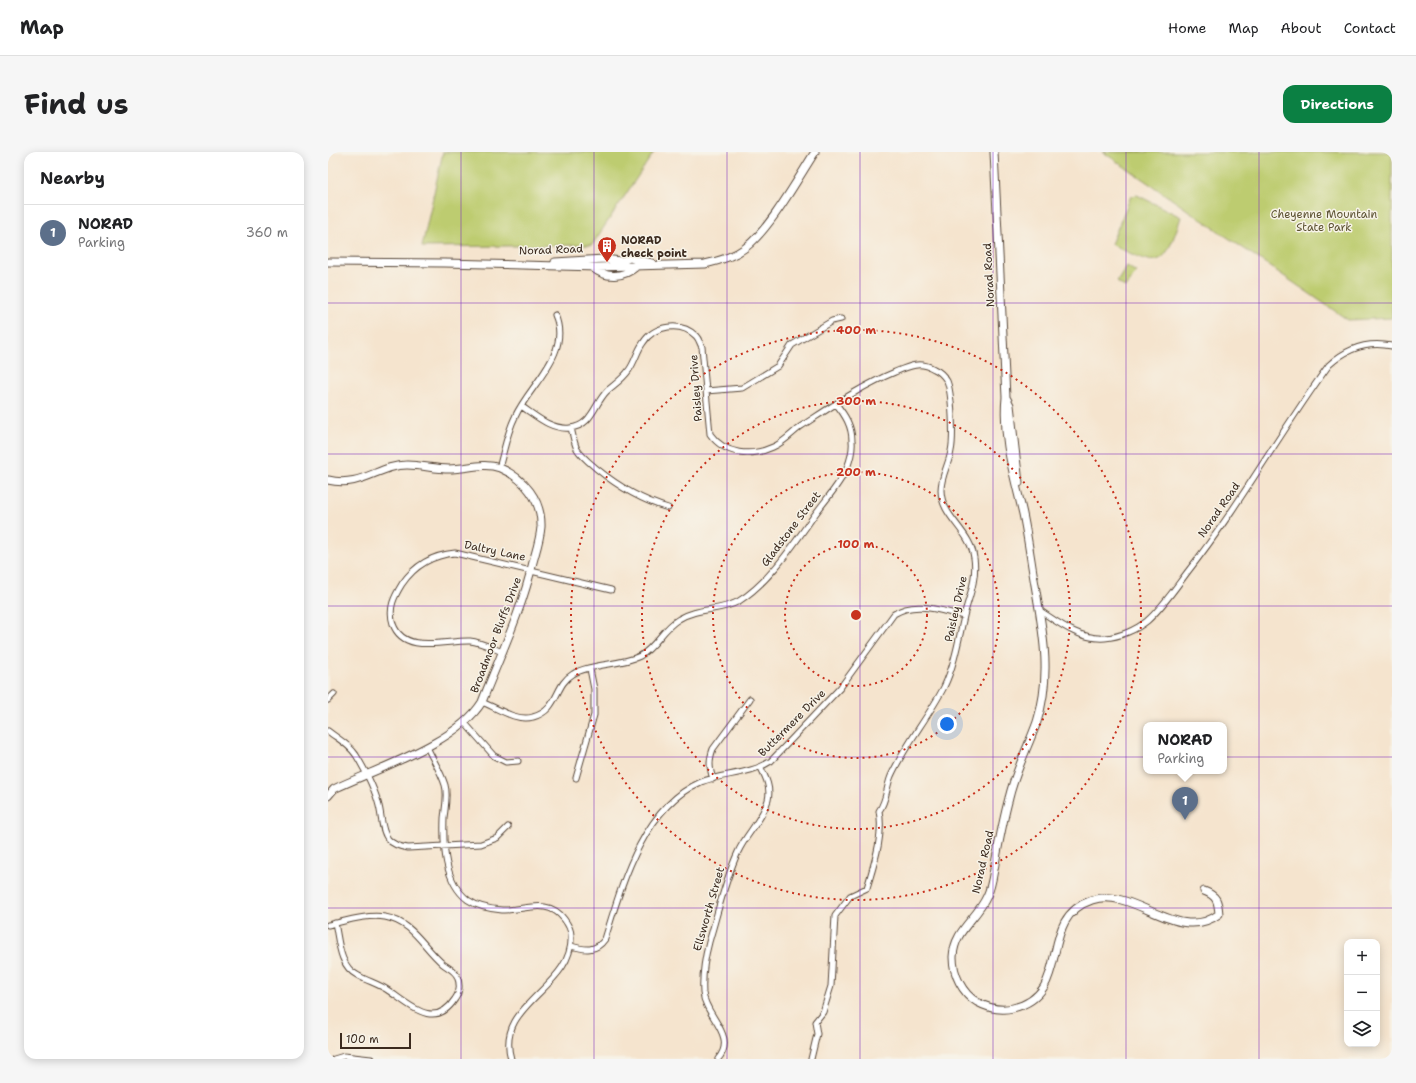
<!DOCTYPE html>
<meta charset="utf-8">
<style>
:root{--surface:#fff;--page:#f6f6f6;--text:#202124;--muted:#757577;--line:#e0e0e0;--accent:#0b8043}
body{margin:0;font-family:"Shantell Sans",sans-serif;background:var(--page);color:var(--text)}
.controls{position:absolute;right:12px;bottom:12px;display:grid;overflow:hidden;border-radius:8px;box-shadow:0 2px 10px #0003}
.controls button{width:36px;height:36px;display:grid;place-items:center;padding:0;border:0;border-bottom:1px solid var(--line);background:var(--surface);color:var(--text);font:20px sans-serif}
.scale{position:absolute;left:12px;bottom:10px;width:71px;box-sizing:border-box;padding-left:4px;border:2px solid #3b2a1e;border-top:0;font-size:11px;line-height:14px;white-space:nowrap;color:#3b2a1e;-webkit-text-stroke:3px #f7f3e8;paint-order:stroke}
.you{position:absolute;left:619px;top:572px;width:14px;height:14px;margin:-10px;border:3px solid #fff;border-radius:50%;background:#1a73e8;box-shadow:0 0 0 6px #1a73e833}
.badge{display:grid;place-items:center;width:26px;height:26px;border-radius:50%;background:var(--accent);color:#fff;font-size:13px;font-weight:700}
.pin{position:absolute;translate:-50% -33px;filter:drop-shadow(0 1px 2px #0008)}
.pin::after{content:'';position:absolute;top:21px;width:14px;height:12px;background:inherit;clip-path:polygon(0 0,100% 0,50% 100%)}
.popup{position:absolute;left:815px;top:570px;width:84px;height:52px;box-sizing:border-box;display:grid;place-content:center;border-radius:8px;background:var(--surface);filter:drop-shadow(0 1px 3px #0005);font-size:13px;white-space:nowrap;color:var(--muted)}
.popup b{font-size:15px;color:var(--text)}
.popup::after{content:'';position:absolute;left:50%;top:100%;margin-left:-8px;border:8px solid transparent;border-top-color:var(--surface)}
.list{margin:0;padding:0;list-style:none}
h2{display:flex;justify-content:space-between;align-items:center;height:52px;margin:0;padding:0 16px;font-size:17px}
h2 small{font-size:13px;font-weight:400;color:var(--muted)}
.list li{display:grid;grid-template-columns:26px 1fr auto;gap:12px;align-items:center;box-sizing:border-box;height:56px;padding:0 16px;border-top:1px solid var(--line)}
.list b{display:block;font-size:15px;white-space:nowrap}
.list p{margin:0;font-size:13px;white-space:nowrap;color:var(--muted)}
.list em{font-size:13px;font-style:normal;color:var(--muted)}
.icon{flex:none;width:22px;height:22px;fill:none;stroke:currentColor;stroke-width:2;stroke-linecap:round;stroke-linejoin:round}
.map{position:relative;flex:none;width:1064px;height:907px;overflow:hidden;border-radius:12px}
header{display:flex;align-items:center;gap:24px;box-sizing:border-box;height:56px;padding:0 20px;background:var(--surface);border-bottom:1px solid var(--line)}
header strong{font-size:19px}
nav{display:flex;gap:22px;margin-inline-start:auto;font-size:14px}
.intro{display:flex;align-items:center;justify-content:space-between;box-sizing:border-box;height:96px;padding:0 24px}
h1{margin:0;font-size:28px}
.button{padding:10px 18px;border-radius:12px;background:var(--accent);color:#fff;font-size:14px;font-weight:700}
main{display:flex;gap:24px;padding:0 24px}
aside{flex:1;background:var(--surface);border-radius:12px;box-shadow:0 2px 10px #0003}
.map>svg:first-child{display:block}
.green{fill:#bdcc6f;stroke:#7c7b46}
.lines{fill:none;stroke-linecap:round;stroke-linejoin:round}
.street-casing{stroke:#574638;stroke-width:7}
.secondary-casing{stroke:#574638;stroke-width:9}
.street{stroke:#fff;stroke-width:5}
.secondary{stroke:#fff;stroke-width:7}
.grid{fill:none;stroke:#7b2cbf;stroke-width:1;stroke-opacity:0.55}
.ring{fill:none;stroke:#c8321e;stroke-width:2;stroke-dasharray:2 4}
.labels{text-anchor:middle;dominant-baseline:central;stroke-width:3;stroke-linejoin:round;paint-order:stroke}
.park-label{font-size:11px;fill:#5c5232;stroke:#f7f3e8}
.poi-label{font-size:11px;font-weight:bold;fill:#3b2a1e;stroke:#f7f3e8;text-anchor:start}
.street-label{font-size:11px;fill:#3b2a1e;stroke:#f7f3e8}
.centre{fill:#c8321e;stroke:#f7f3e8;stroke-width:2}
.ring-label{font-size:12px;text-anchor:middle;font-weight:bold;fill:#c8321e;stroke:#f7f3e8;stroke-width:3;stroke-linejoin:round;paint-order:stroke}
</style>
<header>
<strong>Map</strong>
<nav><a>Home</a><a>Map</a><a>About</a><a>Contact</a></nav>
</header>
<div class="intro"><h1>Find us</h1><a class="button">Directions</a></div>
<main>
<aside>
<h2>Nearby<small></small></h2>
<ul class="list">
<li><span class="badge" style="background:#5c6f8a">1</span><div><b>NORAD</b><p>Parking</p></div><em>360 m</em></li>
</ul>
</aside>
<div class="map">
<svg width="1064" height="907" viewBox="0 0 1064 907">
<rect width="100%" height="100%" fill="#f7f3e8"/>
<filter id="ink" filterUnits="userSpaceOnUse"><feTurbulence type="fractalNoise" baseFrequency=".025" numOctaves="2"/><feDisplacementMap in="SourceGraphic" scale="8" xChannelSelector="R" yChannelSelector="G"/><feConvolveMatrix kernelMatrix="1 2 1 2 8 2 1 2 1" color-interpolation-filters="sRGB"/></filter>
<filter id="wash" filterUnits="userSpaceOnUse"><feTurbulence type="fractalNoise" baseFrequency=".012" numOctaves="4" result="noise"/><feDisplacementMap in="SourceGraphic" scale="16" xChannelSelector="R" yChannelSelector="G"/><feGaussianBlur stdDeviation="0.9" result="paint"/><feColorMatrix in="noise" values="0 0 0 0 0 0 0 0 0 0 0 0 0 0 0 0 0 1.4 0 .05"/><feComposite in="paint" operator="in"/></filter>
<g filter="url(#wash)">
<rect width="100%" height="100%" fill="#f5e4ce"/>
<path class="green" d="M115 0H326L264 93 94 95Z
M775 0H1064V166L1020 168Z
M809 43 853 65C835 119 832 116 783 92L803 44Z
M799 114 808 120 798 136 789 130Z"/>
</g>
<g filter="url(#ink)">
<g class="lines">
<g class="street-casing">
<path id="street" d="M378 239 414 236 450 214 464 193 504 169 513 167
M193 254C208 264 223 278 242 276 264 274 266 252 279 239 287 232 295 227 301 218 307 210 309 199 315 191 326 173 353 169 368 184 371 187 372 192 374 195L382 282C397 303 423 305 445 295 455 291 463 282 472 275 503 255 533 234 567 220 581 214 592 209 606 217 611 219 616 224 619 229 624 241 626 286 623 299 621 312 613 324 613 338 613 365 643 379 646 406 649 425 642 443 637 460 631 485 627 512 616 535 600 566 577 593 563 624 558 636 559 648 551 659 556 683 546 712 539 736L522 744 507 764 503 834 495 860 487 870 489 882 483 907
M243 276C245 283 246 291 249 297 254 305 262 311 269 317 291 335 313 348 340 356
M171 316C176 299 179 281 187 265 201 233 244 202 227 163
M711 458C731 471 752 488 777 486 791 485 808 478 819 469 835 455 848 435 861 418 912 353 952 280 1001 213 1019 196 1040 189 1064 194
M174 500C164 496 153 490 142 489 118 488 76 503 65 472 60 456 66 445 74 432 87 413 104 403 127 401L283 438
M0 548 6 542
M154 550C169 556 189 570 205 565 231 558 226 533 245 522 261 512 294 513 312 504 328 495 335 476 351 467 370 455 392 460 411 449 442 430 467 390 488 361 499 346 512 332 519 316 522 308 525 298 524 289 524 274 517 263 508 252
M136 570 166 604 178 610 190 609
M0 579C10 587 21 592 28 603 37 618 47 637 51 654 54 665 53 678 60 687 65 693 73 695 80 696L153 692 169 686 180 675
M99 595C105 608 113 620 117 633 120 643 117 656 116 666 115 693 116 730 140 748 150 755 162 757 174 758 196 759 220 745 236 767 239 771 243 778 243 783 247 836 166 851 183 907
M248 626 266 563V537L262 517
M385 627C381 615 381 608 385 597L422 547
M0 773C18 769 39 762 57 765 85 770 95 795 115 812 120 816 126 818 129 824 132 831 132 840 127 847 107 878 83 854 61 839 51 832 39 829 29 823 11 814 11 788 7 771
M243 794C257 798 268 800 277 787 294 732 315 655 373 630 396 621 422 623 443 609L512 536 566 462C588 448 613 459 636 464
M6 907 16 904 43 907
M390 907C410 884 377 864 375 841 374 825 377 805 381 790 390 760 397 728 410 700 418 682 435 667 440 648 443 636 438 626 433 616"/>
</g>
<g class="secondary-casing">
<path id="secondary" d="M666 0 678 245C674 286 686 323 695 362 700 386 703 410 707 433 715 480 724 523 709 570 700 595 687 620 681 646 675 668 671 690 667 712 665 722 664 734 659 744 649 767 626 778 625 805 625 822 634 841 649 850 660 856 673 859 685 856 747 841 707 767 764 748 806 734 850 793 891 762 890 749 889 744 876 739
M0 110 117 111 269 115 377 112C391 109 405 105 417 96 442 77 469 28 487 0
M227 110 276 107 293 109 302 106 324 111
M264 115C278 127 295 126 309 114
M679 247 682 253 691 331
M0 328C34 336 50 313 79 313 93 313 107 317 121 317 139 317 155 310 172 316 196 326 214 348 213 375 212 387 208 399 205 410 194 458 172 504 154 550 129 591 50 616 6 637L0 644"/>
</g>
<use href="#street" class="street"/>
<use href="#secondary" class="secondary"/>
</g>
</g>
<path class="grid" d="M133 0V907M266 0V907M399 0V907M532 0V907M665 0V907M798 0V907M931 0V907M0 151H1064M0 302H1064M0 454H1064M0 605H1064M0 756H1064"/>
<g class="ring">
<circle cx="528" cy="463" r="71"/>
<circle cx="528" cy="463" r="143"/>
<circle cx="528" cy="463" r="214"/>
<circle cx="528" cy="463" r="285"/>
</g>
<defs>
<g id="building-pin" transform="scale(1)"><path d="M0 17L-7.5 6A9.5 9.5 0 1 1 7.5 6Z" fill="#c8321e" stroke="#f7f3e8"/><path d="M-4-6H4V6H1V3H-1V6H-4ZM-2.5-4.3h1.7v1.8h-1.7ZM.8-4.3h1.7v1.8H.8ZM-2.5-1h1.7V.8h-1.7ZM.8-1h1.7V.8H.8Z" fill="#fff"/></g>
</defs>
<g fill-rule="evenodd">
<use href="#building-pin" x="279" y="94"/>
</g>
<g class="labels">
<g class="park-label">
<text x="996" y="62">Cheyenne Mountain<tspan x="996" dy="13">State Park</tspan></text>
</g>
<g class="poi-label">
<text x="293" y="88">NORAD<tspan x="293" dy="13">check point</tspan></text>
</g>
<g class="street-label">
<text transform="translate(223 98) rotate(-2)">Norad Road</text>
<text transform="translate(661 123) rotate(-93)">Norad Road</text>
<text transform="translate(368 236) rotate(-94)">Paisley Drive</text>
<text transform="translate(891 358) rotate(-55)">Norad Road</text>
<text transform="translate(463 377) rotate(-53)">Gladstone Street</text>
<text transform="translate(167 399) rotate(12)">Daltry Lane</text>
<text transform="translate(628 457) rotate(-77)">Paisley Drive</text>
<text transform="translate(168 483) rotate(-69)">Broadmoor Bluffs Drive</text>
<text transform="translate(464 571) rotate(-45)">Buttermere Drive</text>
<text transform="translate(655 710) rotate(-77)">Norad Road</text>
<text transform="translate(381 757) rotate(-74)">Ellsworth Street</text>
</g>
</g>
<circle cx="528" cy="463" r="6" class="centre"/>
<g class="ring-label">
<text x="528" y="182">400 m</text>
<text x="528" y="253">300 m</text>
<text x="528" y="324">200 m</text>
<text x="528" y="396">100 m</text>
</g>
</svg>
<div class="controls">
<button>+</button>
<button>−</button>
<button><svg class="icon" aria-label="layers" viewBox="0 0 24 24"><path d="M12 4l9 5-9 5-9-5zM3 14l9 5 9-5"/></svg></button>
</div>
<div class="scale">100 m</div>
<div class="you"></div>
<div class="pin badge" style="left:857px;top:668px;background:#5c6f8a">1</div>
<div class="popup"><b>NORAD</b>Parking</div>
</div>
</main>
